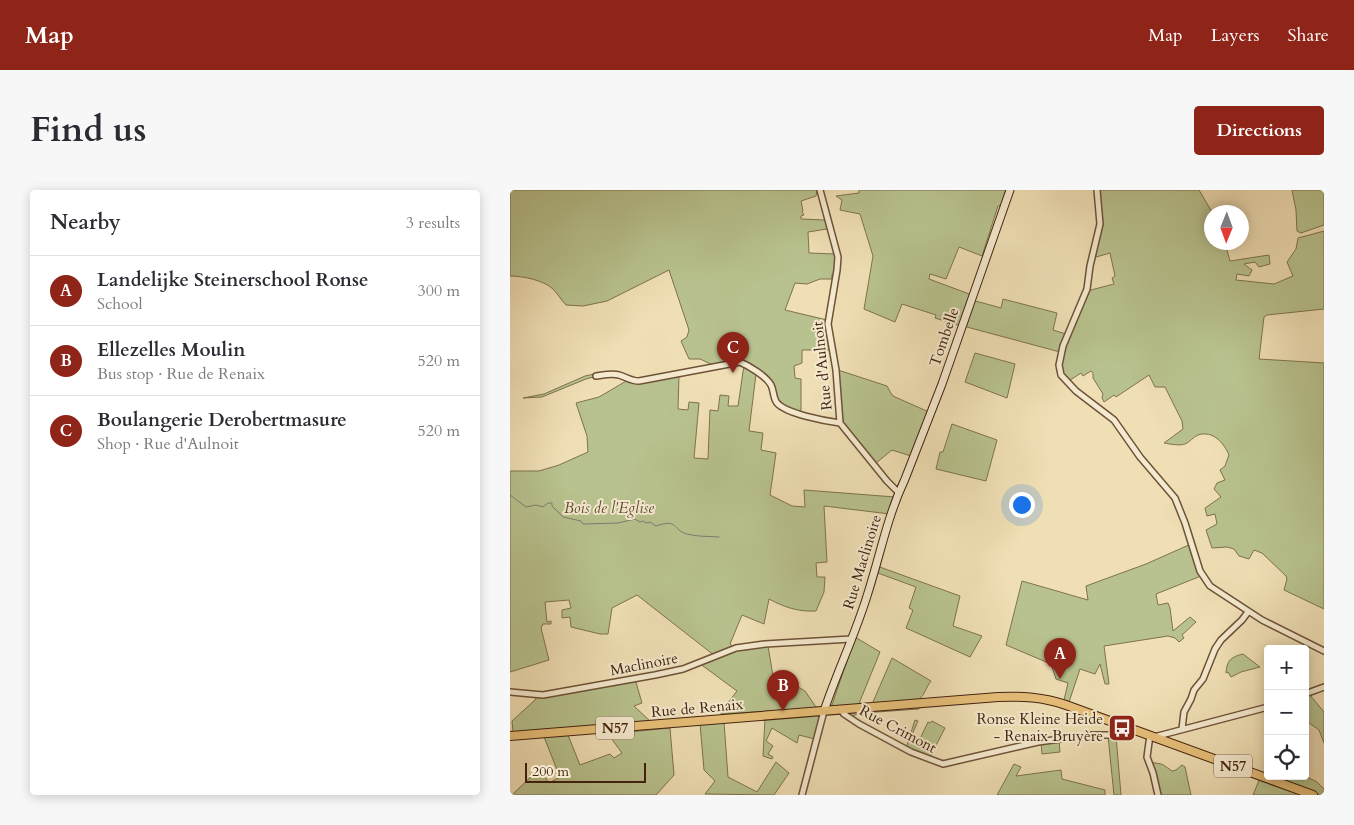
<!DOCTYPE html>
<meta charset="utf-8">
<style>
:root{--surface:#fff;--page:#f7f7f7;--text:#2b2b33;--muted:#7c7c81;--line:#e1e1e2;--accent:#8f2418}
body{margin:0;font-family:Cardo,serif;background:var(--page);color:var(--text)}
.controls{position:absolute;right:15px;bottom:15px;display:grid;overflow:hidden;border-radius:5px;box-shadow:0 2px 12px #0003}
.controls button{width:45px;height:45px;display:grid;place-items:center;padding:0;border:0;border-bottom:1px solid var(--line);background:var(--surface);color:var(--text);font:25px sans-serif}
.compass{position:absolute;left:694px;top:15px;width:45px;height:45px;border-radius:50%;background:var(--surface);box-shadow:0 2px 12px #0003;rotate:181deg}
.scale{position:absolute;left:15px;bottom:12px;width:121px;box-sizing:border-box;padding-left:5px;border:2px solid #43230f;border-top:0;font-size:14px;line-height:18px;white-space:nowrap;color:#43230f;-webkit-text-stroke:4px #f5eacf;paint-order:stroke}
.you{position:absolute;left:511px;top:314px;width:18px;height:18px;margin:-12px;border:4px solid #fff;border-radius:50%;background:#1a73e8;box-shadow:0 0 0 8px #1a73e833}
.badge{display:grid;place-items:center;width:32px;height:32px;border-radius:50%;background:var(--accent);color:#fff;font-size:16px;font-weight:700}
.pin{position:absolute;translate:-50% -41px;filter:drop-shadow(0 1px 2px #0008)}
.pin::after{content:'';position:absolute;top:26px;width:18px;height:15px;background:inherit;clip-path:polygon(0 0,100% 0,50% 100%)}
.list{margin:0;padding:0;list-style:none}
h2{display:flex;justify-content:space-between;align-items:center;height:65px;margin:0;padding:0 20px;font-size:21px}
h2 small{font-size:16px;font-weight:400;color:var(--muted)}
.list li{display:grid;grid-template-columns:32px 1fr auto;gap:15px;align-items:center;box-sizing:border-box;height:70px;padding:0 20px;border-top:1px solid var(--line)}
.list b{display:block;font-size:19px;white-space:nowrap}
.list p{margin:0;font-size:16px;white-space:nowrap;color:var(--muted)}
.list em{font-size:16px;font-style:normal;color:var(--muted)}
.icon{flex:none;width:28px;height:28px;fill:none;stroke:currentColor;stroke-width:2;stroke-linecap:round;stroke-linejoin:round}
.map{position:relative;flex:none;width:814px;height:605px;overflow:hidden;border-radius:5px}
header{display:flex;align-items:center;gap:30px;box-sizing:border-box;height:70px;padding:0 25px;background:var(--accent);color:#fff}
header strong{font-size:24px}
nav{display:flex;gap:28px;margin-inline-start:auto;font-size:18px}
.intro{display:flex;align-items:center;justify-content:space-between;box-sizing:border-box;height:120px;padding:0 30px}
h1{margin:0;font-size:35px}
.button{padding:12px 22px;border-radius:5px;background:var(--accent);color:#fff;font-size:18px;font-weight:700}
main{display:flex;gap:30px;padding:0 30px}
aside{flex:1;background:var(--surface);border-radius:5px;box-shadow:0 2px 12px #0003}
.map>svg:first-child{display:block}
.green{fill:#b8c28e;stroke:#7e724e}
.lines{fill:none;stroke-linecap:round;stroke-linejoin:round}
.stream{stroke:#7a7e74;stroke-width:1}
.street-casing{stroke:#6e5238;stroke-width:8}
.secondary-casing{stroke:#43230f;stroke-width:9}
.primary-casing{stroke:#43230f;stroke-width:10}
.street{stroke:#f5eacf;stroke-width:5}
.secondary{stroke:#f5eacf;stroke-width:7}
.primary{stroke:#e8c07a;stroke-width:8}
.labels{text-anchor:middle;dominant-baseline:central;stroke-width:4;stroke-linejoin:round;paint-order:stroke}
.shield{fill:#f5eacf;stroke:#785f49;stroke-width:1}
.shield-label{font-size:14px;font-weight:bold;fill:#43230f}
.street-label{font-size:15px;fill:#43230f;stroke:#f5eacf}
.park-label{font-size:15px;font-style:italic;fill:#604b2f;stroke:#f5eacf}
.poi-label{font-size:15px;fill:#43230f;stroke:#f5eacf;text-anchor:end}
</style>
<header>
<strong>Map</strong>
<nav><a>Map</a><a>Layers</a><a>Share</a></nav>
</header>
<div class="intro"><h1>Find us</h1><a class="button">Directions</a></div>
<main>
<aside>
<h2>Nearby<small>3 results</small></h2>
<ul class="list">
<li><span class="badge">A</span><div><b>Landelijke Steinerschool Ronse</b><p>School</p></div><em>300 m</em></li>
<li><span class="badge">B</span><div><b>Ellezelles Moulin</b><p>Bus stop · Rue de Renaix</p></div><em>520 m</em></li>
<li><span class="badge">C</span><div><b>Boulangerie Derobertmasure</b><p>Shop · Rue d'Aulnoit</p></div><em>520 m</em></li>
</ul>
</aside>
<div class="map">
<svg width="814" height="605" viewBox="0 0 814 605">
<rect width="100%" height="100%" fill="#f0dfb5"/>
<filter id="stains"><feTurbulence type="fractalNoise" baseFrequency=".004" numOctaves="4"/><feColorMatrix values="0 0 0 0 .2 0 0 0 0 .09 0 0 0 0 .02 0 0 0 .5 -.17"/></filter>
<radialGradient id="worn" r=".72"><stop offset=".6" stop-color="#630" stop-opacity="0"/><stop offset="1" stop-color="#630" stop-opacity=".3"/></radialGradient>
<path class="green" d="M0 0H307L306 6 291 11 293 21 292 22 294 25 291 26V29L315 30 317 39 298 42 299 63 325 64 324 84H322V89H310L297 94 285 93 275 120 317 130 321 160H292V173L284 176 285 188 291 189V224L277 217 267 210 264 199 232 170 205 176 190 169H179L171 151 177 147 179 140 159 80 97 111 73 116 56 115C51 110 48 104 43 99 33 90 13 86 0 86Z
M349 0H496L491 15 488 16 472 66 449 57 436 89 420 84 419 89 462 105 458 108 449 135 451 136 425 128 426 125 392 114 385 132 354 119 363 66 350 24 330 20 332 10 326 6 349 3Z
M589 0H689L702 22V52L715 53 720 71 759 65 760 74 749 77 745 72 734 74 742 80 739 86 727 84 726 90 764 94 783 86 777 72 786 59 788 48 814 41V119L757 125 754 127 749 169 814 173V419L774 400 777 389 776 386 752 363 744 360 739 369 729 366 724 359 717 357 702 358 696 340 707 334 705 324 697 326 695 318 711 307 704 299 707 293 715 290 710 280 715 276 719 265C714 253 703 240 688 245 683 247 680 252 675 254 669 256 660 254 654 253L673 239 672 231 655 197H645L639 185 606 207 604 205 594 212 592 208 593 204 583 188V183L581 181 573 186 571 183 557 192C555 189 552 186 551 183 546 166 570 119 577 101L604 94 602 88 605 86 600 63 583 68 589 48Z
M782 0H814V35L791 43 787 41 786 20Z
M493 109 547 123 543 140 556 144 550 162 453 136 462 110 491 118Z
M465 163 505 174 497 208 455 192Z
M234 175 246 184 239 241 253 243 251 260 266 263 260 305 282 316 295 317 294 300 385 307 380 324 314 316 317 372 306 373 307 387H315L314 402 306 421C288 422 274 417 259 409L254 434 232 425 220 454 225 458 205 466 127 405 102 418 98 444H90L61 437 60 427 52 428V420L61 418 59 410 35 412 37 432 41 431V434H33L31 438 39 470 0 482V281H29L49 275 78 262 77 246 66 213 89 207 118 190 169 185 168 219 178 220 179 212 189 213 184 268 198 269 200 220 208 221 210 205 219 206 218 216H228Z
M328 180 377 196 382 205 385 207 419 222 401 266 382 260 366 273 333 232Z
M94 182H102L76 189 32 207 13 208 34 204 75 186Z
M442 234 487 250 476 291 426 279 430 262H433Z
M681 354 691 386 646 404 648 415 658 413 660 418 663 441 680 427 686 432 672 445 674 448 669 452 665 448 658 446 594 456 599 494H595L590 474 585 484 570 479 559 512 554 510 558 493 546 489 541 474 496 455 512 391 578 410 576 396 636 374Z
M367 376 450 406 443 436 472 446 460 467 396 438 403 420 399 418 406 397 365 382Z
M345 447 370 462 348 516 321 517 320 515H322Z
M258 456 263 486H270L295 501 306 517H313L290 521V519L211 524V522L227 501 189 473 225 460Z
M733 464 750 477 731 482 721 487 718 482 716 483C717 470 721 467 733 464Z
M382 468 421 491C416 497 415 505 409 509H415L416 510 364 514 365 513 363 512Z
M125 489 132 513 124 516 141 532 3 542 2 531 25 510 27 506Z
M799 504 814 522V553L809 540 795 530V505Z
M410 517 409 519 353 523 341 526 337 524V522Z
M304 525 309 526 310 528 305 549 289 545 287 553 262 538 256 551 263 556 258 564 263 567 262 569 253 566 255 529 303 526Z
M405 530 408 531 401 547 409 551 418 532 420 533 422 531 435 538 419 569 396 558Z
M214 532 218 587 247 602 266 572 279 583 264 605 195 604 205 591 194 580 190 534Z
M160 538 164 585 146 605H2L29 579 39 593 50 587 34 547 58 545 70 575 100 564 104 568 112 563 98 544Z
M598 546H606L611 605H604Z
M549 551 550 562 532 564 531 553Z
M640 572C655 575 649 572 662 581L666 580 672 575 675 577 681 605H649Z
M504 574 511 577 506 586 551 580 552 589 595 600V605H487Z
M766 586H795L807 592 814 599V605H810Z
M750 588 787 602 786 605H743Z"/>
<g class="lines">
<path class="stream" d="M0 305 16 317 26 315 33 317 38 313H42V316L53 327 71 331 73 334 108 333 125 329 130 332 133 331 136 333 140 332 146 336C169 328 162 340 177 344 188 347 198 346 209 347"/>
<g class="street-casing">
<path id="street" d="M310 0 328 67 327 80 318 134 326 180 330 233 377 291 388 302
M587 0 590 34 580 76 577 99 553 156 549 175 551 185 566 201 604 230 630 267 665 308 675 333 690 381 700 396 752 430 814 461
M86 186C94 185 101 183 109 185 116 187 121 191 129 191L230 172C239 176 256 186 261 195 264 201 263 208 267 213 277 224 315 231 330 233
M0 502 33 505 145 485 173 479 226 458 255 454 341 449
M795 504 814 497
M331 520 334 524 349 534 401 562 433 574 528 552 581 545H617L627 541
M672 539 674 522 681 509 684 500 693 489 705 459 711 450 732 430 738 422
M640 545 637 567 643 583 648 605
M644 547 758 517
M292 605 314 521"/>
</g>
<g class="secondary-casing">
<path id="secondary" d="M314 521C327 482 345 445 357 406 370 366 377 327 395 289L432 194 500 0"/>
</g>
<g class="primary-casing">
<path id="primary" d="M0 546 488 507C512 506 533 507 556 515L803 605"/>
</g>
<use href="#street" class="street"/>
<use href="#secondary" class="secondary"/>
<use href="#primary" class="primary"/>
</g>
<defs>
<g id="bus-square" transform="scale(1.4375)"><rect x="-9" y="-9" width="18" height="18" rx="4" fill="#8f2418" stroke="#f5eacf"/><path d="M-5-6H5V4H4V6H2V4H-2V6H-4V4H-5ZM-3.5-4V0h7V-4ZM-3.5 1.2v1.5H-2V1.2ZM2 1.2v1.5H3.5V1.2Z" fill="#fff"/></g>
</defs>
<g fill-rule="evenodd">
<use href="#bus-square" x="612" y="538"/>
</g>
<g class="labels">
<g class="shield">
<rect x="86" y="526.5" width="38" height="23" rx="4"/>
<rect x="704" y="564.5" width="38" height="23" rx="4"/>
</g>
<g class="shield-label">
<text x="105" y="538">N57</text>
<text x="723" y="576">N57</text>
</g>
<g class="street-label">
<text transform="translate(434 147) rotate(-71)">Tombelle</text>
<text transform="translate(312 176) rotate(-96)">Rue d'Aulnoit</text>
<text transform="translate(352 372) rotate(-73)">Rue Maclinoire</text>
<text transform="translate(134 474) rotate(-11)">Maclinoire</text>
<text transform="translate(187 518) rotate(-5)">Rue de Renaix</text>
<text transform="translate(388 539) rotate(28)">Rue Crimont</text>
</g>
<g class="park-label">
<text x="99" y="318">Bois de l'Eglise</text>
</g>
<g class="poi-label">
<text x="593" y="529">Ronse Kleine Heide<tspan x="593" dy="17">- Renaix Bruyère</tspan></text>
</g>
</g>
<rect width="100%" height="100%" filter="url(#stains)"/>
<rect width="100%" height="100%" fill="url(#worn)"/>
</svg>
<div class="controls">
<button>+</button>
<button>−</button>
<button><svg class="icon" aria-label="locate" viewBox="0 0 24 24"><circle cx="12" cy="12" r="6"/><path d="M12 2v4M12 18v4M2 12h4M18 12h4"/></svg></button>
</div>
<svg class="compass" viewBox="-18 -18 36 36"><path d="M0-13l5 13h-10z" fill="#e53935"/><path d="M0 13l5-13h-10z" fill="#7c7c81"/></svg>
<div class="scale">200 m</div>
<div class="you"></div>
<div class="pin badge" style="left:550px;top:489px">A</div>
<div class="pin badge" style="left:273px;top:521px">B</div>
<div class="pin badge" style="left:223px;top:183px">C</div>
</div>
</main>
